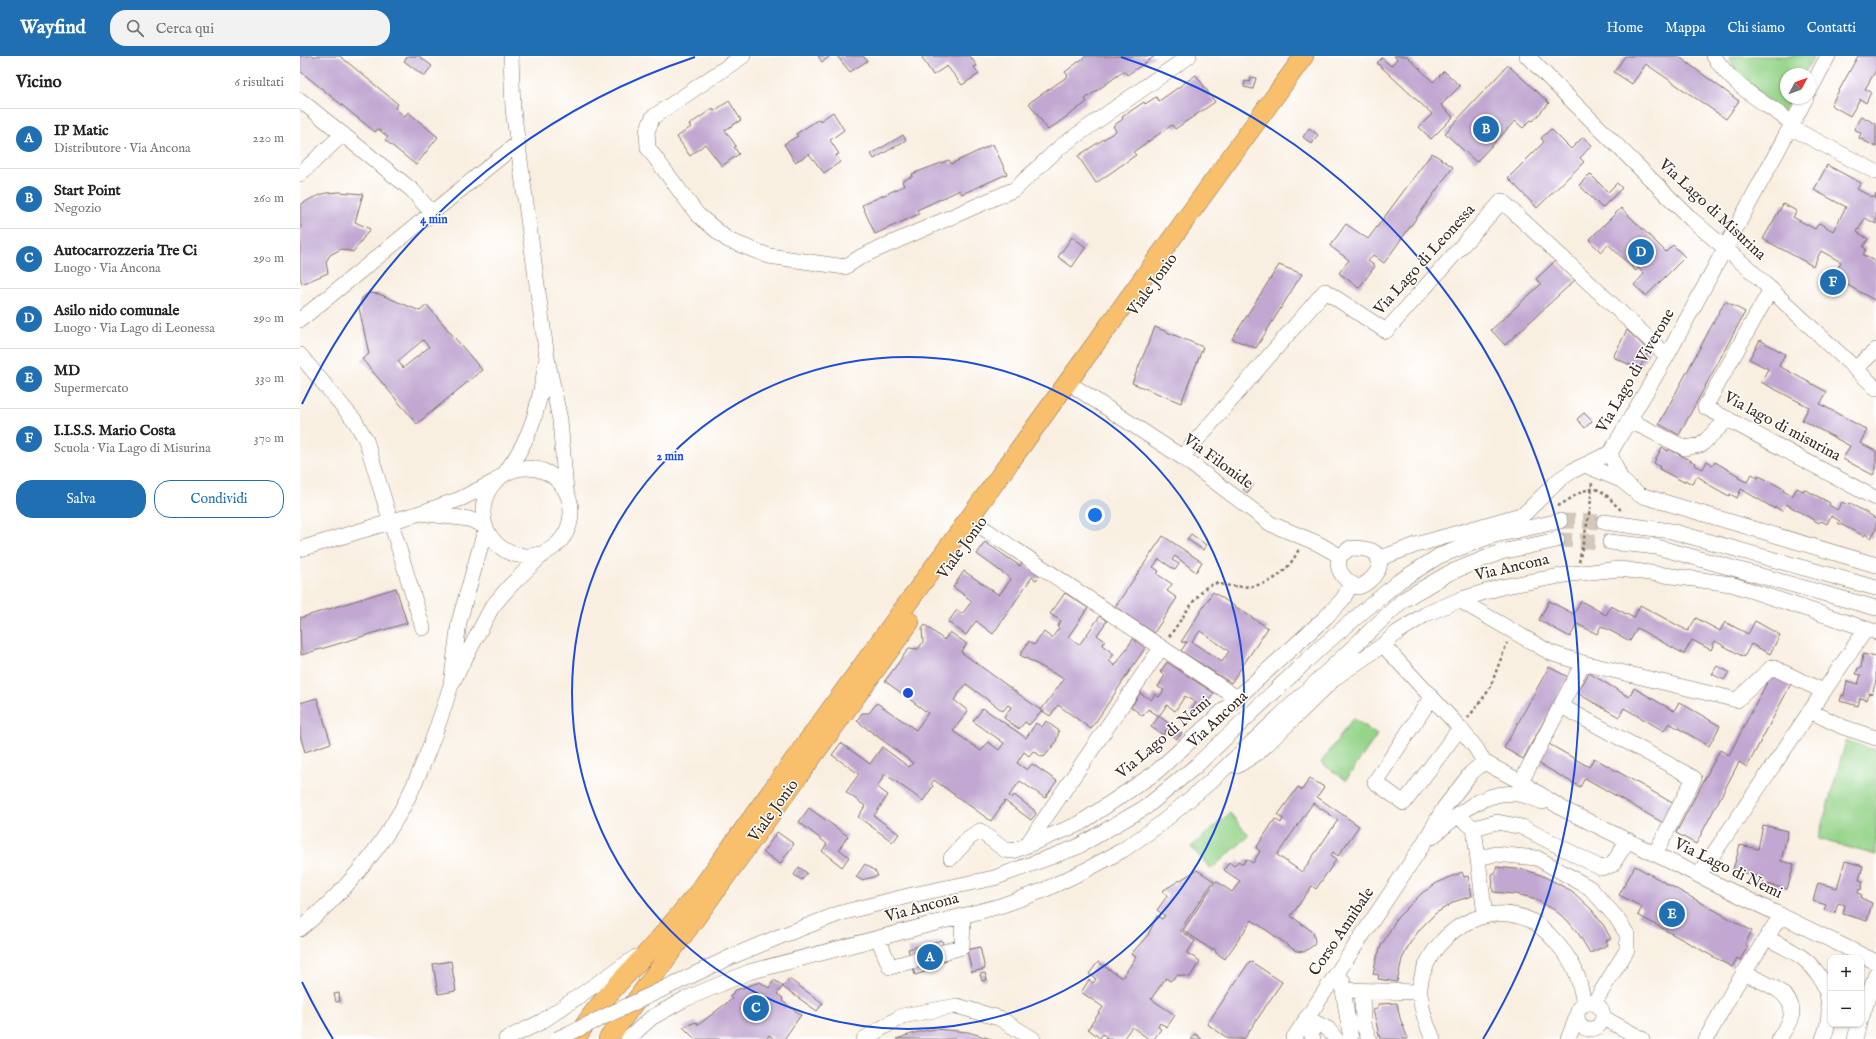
<!DOCTYPE html>
<html lang="it">
<meta charset="utf-8">
<style>
:root{--surface:#fff;--page:#f2f2f2;--text:#222;--muted:#767676;--line:#e0e0e0;--accent:#1f6fb2}
body{margin:0;font-family:"IM FELL English",serif;background:var(--page);color:var(--text)}
.controls{position:absolute;right:12px;bottom:12px;display:grid;overflow:hidden;border-radius:8px;box-shadow:0 1px 3px #0004}
.controls button{width:36px;height:36px;display:grid;place-items:center;padding:0;border:0;border-bottom:1px solid var(--line);background:var(--surface);color:var(--text);font:20px sans-serif}
.compass{position:absolute;left:1480px;top:12px;width:36px;height:36px;border-radius:50%;background:var(--surface);box-shadow:0 1px 3px #0004;rotate:49deg}
.you{position:absolute;left:795px;top:459px;width:14px;height:14px;margin:-10px;border:3px solid #fff;border-radius:50%;background:#1a73e8;box-shadow:0 0 0 6px #1a73e833}
.badge{display:grid;place-items:center;width:26px;height:26px;border-radius:50%;background:var(--accent);color:#fff;font-size:13px;font-weight:700}
.pin{position:absolute;translate:-50% -50%;border:2px solid #fff;box-shadow:0 1px 4px #0006}
.list{margin:0;padding:0;list-style:none}
h2{display:flex;justify-content:space-between;align-items:center;height:52px;margin:0;padding:0 16px;font-size:17px}
h2 small{font-size:13px;font-weight:400;color:var(--muted)}
.list li{display:grid;grid-template-columns:26px 1fr auto;gap:12px;align-items:center;box-sizing:border-box;height:60px;padding:0 16px;border-top:1px solid var(--line)}
.list b{display:block;font-size:15px;white-space:nowrap}
.list p{margin:0;font-size:13px;white-space:nowrap;color:var(--muted)}
.list em{font-size:13px;font-style:normal;color:var(--muted)}
.actions{display:flex;gap:8px;padding:12px 16px}
.actions a{flex:1;padding:9px 0;border:1px solid var(--accent);border-radius:16px;text-align:center;font-size:14px;color:var(--accent)}
.actions .main{background:var(--accent);color:#fff}
.icon{flex:none;width:22px;height:22px;fill:none;stroke:currentColor;stroke-width:2;stroke-linecap:round;stroke-linejoin:round}
.map{position:relative;flex:none;width:1576px;height:983px;overflow:hidden}
header{display:flex;align-items:center;gap:24px;box-sizing:border-box;height:56px;padding:0 20px;background:var(--accent);color:#fff}
header strong{font-size:19px}
nav{display:flex;gap:22px;margin-inline-start:auto;font-size:14px}
.search{width:280px;height:36px;background:var(--page);display:flex;align-items:center;gap:10px;box-sizing:border-box;padding:0 14px;border-radius:16px;color:var(--muted);font-size:15px}
main{display:flex}
aside{flex:1;background:var(--surface)}
.map>svg:first-child{display:block}
.green{fill:#96d48a;stroke:#687f54}
.building{fill:#c1a7d1;fill-rule:evenodd}
.lines{fill:none;stroke-linecap:round;stroke-linejoin:round}
.minor-tunnel{stroke:#d3c8ba;stroke-width:15;stroke-dasharray:15 8;stroke-linecap:butt}
.minor-casing{stroke:#7e6f62;stroke-width:16}
.major-casing{stroke:#7e6f62;stroke-width:20}
.path{stroke:#7e6f62;stroke-width:2.5;stroke-dasharray:3 3;stroke-linecap:butt}
.minor{stroke:#fff;stroke-width:15}
.major{stroke:#f8bf6c;stroke-width:19}
.minor-bridge-casing{stroke:#7e6f62;stroke-width:16;stroke-linecap:butt}
.path-bridge{stroke:#7e6f62;stroke-width:2.5;stroke-dasharray:3 3;stroke-linecap:butt}
.minor-bridge{stroke:#fff;stroke-width:15}
.ring{fill:none;stroke:#1d4ed8;stroke-width:2}
.labels{text-anchor:middle;dominant-baseline:central;stroke-width:3;stroke-linejoin:round;paint-order:stroke}
.street-label{font-size:16px;fill:#3b2a1e;stroke:#fff}
.centre{fill:#1d4ed8;stroke:#fff;stroke-width:2}
.ring-label{font-size:12px;text-anchor:middle;font-weight:bold;fill:#1d4ed8;stroke:#fff;stroke-width:3;stroke-linejoin:round;paint-order:stroke}
</style>
<header>
<strong>Wayfind</strong>
<div class="search"><svg class="icon" aria-label="search" viewBox="0 0 24 24"><circle cx="10" cy="10" r="6"/><path d="M15 15l6 6"/></svg>Cerca qui</div>
<nav><a>Home</a><a>Mappa</a><a>Chi siamo</a><a>Contatti</a></nav>
</header>
<main>
<aside>
<h2>Vicino<small>6 risultati</small></h2>
<ul class="list">
<li><span class="badge">A</span><div><b>IP Matic</b><p>Distributore · Via Ancona</p></div><em>220 m</em></li>
<li><span class="badge">B</span><div><b>Start Point</b><p>Negozio</p></div><em>260 m</em></li>
<li><span class="badge">C</span><div><b>Autocarrozzeria Tre Ci</b><p>Luogo · Via Ancona</p></div><em>290 m</em></li>
<li><span class="badge">D</span><div><b>Asilo nido comunale</b><p>Luogo · Via Lago di Leonessa</p></div><em>290 m</em></li>
<li><span class="badge">E</span><div><b>MD</b><p>Supermercato</p></div><em>330 m</em></li>
<li><span class="badge">F</span><div><b>I.I.S.S. Mario Costa</b><p>Scuola · Via Lago di Misurina</p></div><em>370 m</em></li>
</ul>
<div class="actions"><a class="main">Salva</a><a>Condividi</a></div>
</aside>
<div class="map">
<svg width="1576" height="983" viewBox="0 0 1576 983">
<rect width="100%" height="100%" fill="#fff"/>
<filter id="ink" filterUnits="userSpaceOnUse"><feTurbulence type="fractalNoise" baseFrequency=".025" numOctaves="2"/><feDisplacementMap in="SourceGraphic" scale="8" xChannelSelector="R" yChannelSelector="G"/><feConvolveMatrix kernelMatrix="1 2 1 2 8 2 1 2 1" color-interpolation-filters="sRGB"/></filter>
<filter id="wash" filterUnits="userSpaceOnUse"><feTurbulence type="fractalNoise" baseFrequency=".012" numOctaves="4" result="noise"/><feDisplacementMap in="SourceGraphic" scale="16" xChannelSelector="R" yChannelSelector="G"/><feGaussianBlur stdDeviation="0.9" result="paint"/><feColorMatrix in="noise" values="0 0 0 0 0 0 0 0 0 0 0 0 0 0 0 0 0 1.4 0 .05"/><feComposite in="paint" operator="in"/></filter>
<g filter="url(#wash)">
<rect width="100%" height="100%" fill="#f9efe1"/>
<path class="green" d="M1429 0H1514L1504 18H1486V42H1491L1483 56 1438 20Z
M1053 662 1077 679 1046 724 1021 707Z
M1546 685 1576 694V799L1518 783Z
M930 757 949 780 911 813 891 791Z"/>
<g id="blocks">
<path class="building" d="M0 0H40L98 48 95 52 105 61 108 56 138 81 116 109 85 84 88 81 78 73 75 76 0 15Z
M108 0H119L132 10 124 20 104 5Z
M518 0H530L522 6Z
M537 0H563L567 5 550 16Z
M624 0H670L677 10 674 11 679 18 662 29 647 10 633 19 622 2Z
M786 0H855L827 19 824 15 785 43 787 46 748 74 729 47 768 20 765 16Z
M1094 0H1107L1133 26 1144 15 1160 30 1141 49 1153 61 1131 83 1119 71 1132 58 1077 7 1082 2 1091 10 1097 3Z
M1325 0H1378L1439 45 1426 63 1346 8 1332 28 1314 16Z
M1558 0H1576V14L1565 33 1571 36 1566 47 1560 43 1550 60 1531 49Z
M1208 9 1249 47 1233 65 1231 64 1223 72 1215 65 1176 106 1145 77Z
M896 19 915 46 875 73 872 69 833 96 836 99 796 127 778 100 816 75 813 70 823 63 822 61 844 46 845 48 856 41 859 45Z
M951 21 956 22 953 33 944 31 945 25 950 26Z
M429 45 441 64 425 74 436 90 434 91 439 98 422 110 405 88 390 100 377 81 391 71 389 69 413 52 414 55Z
M533 56 544 74 530 84 539 98 536 99 540 106 524 117 509 98 495 106 484 88 498 80 496 78 519 63 520 65Z
M1561 60 1576 68V91L1559 82 1561 77 1554 73Z
M1009 72 1018 79 1012 88 1003 81Z
M1251 73 1271 93 1283 81 1292 89 1280 102 1284 106 1237 152 1208 122 1244 86 1241 82Z
M603 79 606 84 574 103 571 98Z
M693 88 707 118 662 138 660 134 617 154 619 158 575 178 562 149 604 130 602 125 613 120 612 118 649 104 651 108Z
M1132 97 1153 111 1084 207 1073 199 1068 205 1075 210 1059 232 1039 217 1049 204 1030 190 1046 168 1068 183Z
M1527 109 1561 127 1557 133 1574 142 1576 138V168L1565 162 1557 176 1568 183 1563 191 1566 193 1563 199 1576 206V245L1533 221 1541 206 1521 195 1513 210 1463 183 1483 148 1497 155 1493 161 1515 173 1519 167 1533 175 1546 151 1514 134Z
M1290 118 1308 136 1317 127 1322 132 1302 152 1279 129Z
M39 136 63 138 55 166 70 173 53 196 41 193 30 199 26 206 28 217 2 228 0 221V174L2 171 0 169V149L12 142 26 137Z
M1321 152 1366 196 1373 189 1385 201 1346 240 1334 229 1344 218 1338 212 1336 215 1308 188 1301 196 1289 184Z
M772 181 786 191 772 211 758 201Z
M1255 205 1275 224 1205 289 1191 274 1241 228 1236 223Z
M979 209 1002 218 956 292 932 283Z
M69 237 79 238 120 255 127 249 182 314 117 368 62 303 69 298 59 252 62 242ZM123 284 129 291 103 312 98 305Z
M1425 245 1445 256 1379 379 1359 368Z
M855 271 903 291 881 347 832 327Z
M1327 274 1349 295 1339 313 1313 301Z
M1460 284 1485 298 1479 310 1527 336 1520 348 1567 374 1560 387 1576 395V413L1573 419 1543 403 1550 390 1502 364 1509 351 1461 326 1468 313 1449 303Z
M1284 357 1292 365 1285 372 1277 363Z
M1362 391 1368 395 1369 393 1395 407 1394 409 1403 413 1407 405 1413 409 1415 406 1439 420 1438 422 1447 426 1452 418 1458 422 1459 420 1484 433 1483 435 1492 440 1497 432 1503 435 1504 433 1530 447 1529 449 1537 454 1542 446 1548 449 1549 447 1574 461 1573 462 1576 463V473L1571 482 1565 478 1564 480 1538 467 1540 465 1531 460 1527 468 1521 465 1519 467 1486 448 1482 455 1475 451V453L1441 433 1437 442 1430 438 1429 440 1404 426 1405 425 1397 420 1392 428 1385 424 1384 426 1359 413 1360 411 1354 407Z
M949 426 953 429 947 437 943 434Z
M891 478 906 489 903 494 887 483Z
M863 480 902 506 896 516 875 500 872 504 879 508 875 514 859 503 853 511 859 515 857 518 872 528 867 535 877 542 854 577 815 551Z
M685 486 720 510 722 507 740 520 736 524 732 521 693 578 676 565 666 579 648 566 657 554 662 558 672 545 653 531 664 515 699 539 711 523 677 498Z
M96 532 107 567 1 599 0 562Z
M913 536 968 572 931 627 881 595 887 586H881ZM900 575 929 595 922 606 892 586Z
M765 537 788 552 768 581 779 589 800 560 807 565 797 579 805 585 802 589 814 598 809 605 815 610 833 583 845 592 791 673 758 649 750 660 741 654 764 623 720 599 729 585 734 589 744 576 752 582 759 572 757 571 761 565 750 558Z
M1249 545 1274 558 1281 545 1306 559 1311 550 1334 562 1340 549 1388 575 1396 562 1420 575 1425 566 1448 578 1455 565 1480 579 1470 598 1451 588 1444 601 1415 585 1411 594 1392 584 1384 598 1337 572 1330 585 1301 570 1297 578 1277 568 1270 581 1239 564Z
M625 569 644 584 650 576 667 588 661 596 742 655 729 669 725 666 719 673 704 662 711 651 708 649 703 655 666 628 654 644 668 655 653 675 681 695 688 686 699 694 704 687 673 665 683 652 726 682 736 667 742 671 746 665 759 675 756 686 745 700 742 701 733 695 729 700 724 696 717 707 727 714 732 708 757 725 745 742 720 725 709 740 712 742 714 739 734 754 736 758 731 764 705 745 691 765 634 724 631 728 633 730 623 745 585 718 577 731 588 739 574 760 599 778 593 786 558 761 565 750 546 736 559 718 532 699 541 687 570 708 582 691 609 711 613 707 557 665 562 657H569L577 647 616 674 628 657 585 625 609 592 618 593 623 586 622 573Z
M1563 598 1576 601V625L1572 638 1569 637 1567 644 1560 642 1558 650 1540 645 1542 639 1544 640 1547 625 1558 628 1561 619 1556 618 1558 612H1561Z
M867 606 914 637 898 660 890 655 896 647 885 640 875 655 867 649 859 660 882 677 877 683 866 674 863 679 851 671 859 660 848 653 843 660 831 651 840 637 851 644 855 638 859 641 864 634 858 631 865 619 860 616Z
M1417 610 1429 616 1424 624 1412 618Z
M1249 611 1268 621 1223 703 1204 692Z
M1289 617 1329 641 1334 632 1374 655 1379 646 1420 670 1409 690 1369 667 1364 675 1324 652 1319 661 1277 637Z
M1472 617 1491 628 1447 711 1439 706 1396 788 1376 777 1420 694 1429 699Z
M17 642 31 687 5 696 0 679V647Z
M1249 688 1289 711 1294 702 1376 749 1365 768 1285 722 1280 731 1238 707Z
M1010 722 1024 731 1017 741 1059 770 1038 800 1033 796 1030 800 1036 804 1016 833 1012 830 991 860 1013 876 1015 885 1014 889 1004 896 996 895 952 864 925 903 915 896 916 895 913 892 912 894 883 874 916 825 932 836 940 825 924 814 929 806 934 810 938 805 943 808 946 803 953 807 960 795 956 792 975 763 981 767 983 763 978 759 998 731 1002 734ZM1013 747 1038 764 1002 816 977 799Z
M509 752 548 780 539 793 549 801 542 811 522 795 527 788 499 766Z
M1463 769 1488 775 1481 805 1494 808 1487 833 1463 827 1464 822 1433 814 1440 789 1458 793Z
M477 776 494 788 480 808 463 796Z
M1545 805 1563 810 1559 824 1563 825 1561 834 1559 833 1558 837 1562 839 1561 842 1572 847 1567 865 1543 858 1545 849 1538 847 1535 857 1524 854 1526 849 1513 845 1518 827 1537 832Z
M565 808 576 816 578 820 561 824 556 821Z
M1335 810 1452 875 1445 888 1448 890 1440 904 1437 902 1432 911 1338 859 1342 851 1319 839Z
M499 811 507 817 502 824 494 819Z
M1196 811 1225 814 1241 819 1272 835 1292 854 1304 870 1311 883 1306 885 1308 889 1290 897 1278 877 1267 864 1253 853 1233 842 1216 838 1193 836 1192 817H1196Z
M897 814 914 825 880 874 895 885 887 897 900 905 890 921 878 919 870 925 866 922 851 943 875 959 867 971 860 967 858 971 861 973 854 983H849L832 971 823 983H805L807 981 803 978 800 982 788 973 803 951 781 936 789 924 793 927 796 923 789 918 798 906 822 922 836 901 831 898 848 879 857 860 862 863 865 860 857 854 868 839 862 835Z
M1162 816 1164 821 1168 820 1172 840 1156 845 1136 857 1120 873 1110 887 1102 903 1097 926 1078 923 1079 919 1073 918 1076 904 1081 890 1097 862 1122 837 1137 827Z
M642 884 647 904 624 910 625 916 615 919 608 893Z
M680 891 685 913 672 916 667 894Z
M151 905 156 935 138 938 133 908Z
M950 905 982 926 944 983H929L907 968Z
M685 917 687 924 682 925 680 918Z
M489 923 523 947 517 955 483 931Z
M474 924 483 930 477 938 483 942 482 945 501 959 484 983H474L469 979 467 983H395L383 971 396 966 398 969 432 943 430 940 436 934 460 926 469 932Z
M39 937 40 945 36 946 34 938Z
M1097 947 1100 962 1108 983H1080L1073 954 1078 952V948Z
M636 973 668 976 691 983H596L618 976Z
M895 978 902 983H891Z"/>
</g>
</g>
<g filter="url(#ink)">
<use href="#blocks" fill-opacity="0" stroke="#7e6f62" stroke-width="1"/>
<g class="lines">
<path class="minor-tunnel" d="M1260 465 1304 466
M1257 484 1310 486"/>
<g class="minor-casing">
<path id="minor" d="M211 0 213 53 247 302
M443 0 353 61 347 75 348 92 397 158 428 184 469 200 545 211 562 200 715 133 760 91 889 0
M1227 0 1391 163 1448 212 1576 332
M1414 0C1432 30 1465 47 1492 67
M1510 34 1528 0
M0 44 112 134 132 157
M1490 71 1576 116
M0 118 43 78
M1471 233 1405 351 1575 442
M0 264 218 87
M0 299 55 365 66 384 123 572
M1555 313 1576 294
M778 333 882 401 971 468 1017 487 1040 500
M1329 364 1385 392 1401 389 1428 363
M1310 397 1367 300 1506 42
M1310 397 1321 424 1340 439 1576 509
M882 401 1025 235 1086 275 1202 145 1367 300
M1285 409 1321 424
M183 456a44 44 0 1 1 88 0a44 44 0 1 1-88 0Z
M205 417C234 379 239 347 247 302L260 364 266 435
M194 426 160 443 120 457 169 463 186 471 159 566 151 629 192 551 210 530 245 496
M1304 466 1371 475 1576 532
M680 470 937 642
M1310 486 1357 491 1576 552
M1050 492C1056 492 1066 492 1072 495 1091 505 1071 528 1058 531 1046 526 1034 514 1040 500Z
M0 493 120 457
M1078 503 1116 489 1224 458 1259 424 1272 415 1310 397
M1159 544 1251 597 1283 607 1437 644 1472 611 1523 635
M1083 589 1160 672 1176 692 1184 706 1221 726 1263 753 1576 906
M1131 642 1075 726 1104 747 1160 672
M1261 650 1394 722 1355 798
M1510 655 1543 671 1576 682
M937 710 959 696 1036 621 1083 589 1098 576 1126 558 1159 544 1201 531 1271 518 1320 513 1431 528 1576 576
M1221 726 1283 607
M846 751 896 710 1020 592 1098 526 1139 500 1191 480 1260 465
M1157 760 1174 772 1197 766 1222 771 1301 812 1312 809 1328 784
M1174 772 1185 859
M1132 781C1156 761 1183 733 1217 738 1226 739 1235 743 1243 746
M726 790 861 592
M651 802 670 781 680 775 705 794 713 795 779 768 855 717 1026 561 1043 543 1051 528
M1178 802 1196 798 1237 802 1290 832 1316 861 1327 878V894L1294 947
M1399 819 1566 573
M0 873C40 840 76 799 102 753 123 714 138 671 151 629
M578 882 590 911 662 891 663 860
M1466 882C1478 888 1493 894 1504 903 1529 923 1535 954 1523 983
M1443 917C1461 925 1501 938 1490 964 1487 971 1482 977 1479 983
M1043 925V934L1051 983
M1043 934 1120 936
M1062 935 1063 968 1069 983
M1277 960a13 13 0 1 1 26 0a13 13 0 1 1-26 0Z
M1006 962 1028 973 1036 983
M1006 962 1013 983
M1304 962 1342 983
M1561 963 1576 918
M206 983 241 966 336 901
M328 983 351 962 383 944 449 916 700 850 742 835 788 813 823 794 859 769 910 726 1103 544 1149 517 1201 496 1257 484
M564 983 602 960 657 950 699 962 733 983
M993 983 1122 790 1144 752 1171 717 1184 706
M1133 983C1126 968 1121 954 1120 937 1119 921 1128 902 1138 890 1160 863 1196 849 1230 864 1245 871 1265 895 1273 910 1279 920 1281 935 1284 947
M1268 983 1276 963
M1406 983 1435 931 1481 859
M1555 983 1559 968"/>
</g>
<g class="major-casing">
<path id="major" d="M276 983C293 952 320 926 344 900 363 879 381 857 399 835L1004 0
M308 983 610 566"/>
</g>
<path class="path" d="M1258 450C1273 443 1289 424 1305 438 1311 443 1315 449 1321 454
M1290 454 1292 426
M869 581 893 546 905 532 915 527C952 536 981 530 999 493
M1168 662 1189 634 1207 587"/>
<use href="#minor" class="minor"/>
<use href="#major" class="major"/>
<g class="minor-bridge-casing">
<path id="minor-bridge" d="M257 983 433 900 481 880 541 857 612 839 694 822 777 791 846 751"/>
</g>
<path class="path-bridge" d="M1279 506 1290 454"/>
<use href="#minor-bridge" class="minor-bridge"/>
</g>
</g>
<g class="ring">
<circle cx="608" cy="637" r="336"/>
<path d="M33 983A671 671 0 0 1 2 926M2 348A671 671 0 0 1 395 1M821 1A671 671 0 0 1 1183 983"/>
</g>
<g class="labels">
<g class="street-label">
<text transform="translate(1412 154) rotate(43)">Via Lago di Misurina</text>
<text transform="translate(1125 204) rotate(-48)">Via Lago di Leonessa</text>
<text transform="translate(853 229) rotate(-54)">Viale Jonio</text>
<text transform="translate(1336 315) rotate(-60)">Via Lago di Viverone</text>
<text transform="translate(1482 371) rotate(28)">Via lago di misurina</text>
<text transform="translate(918 406) rotate(36)">Via Filonide</text>
<text transform="translate(663 492) rotate(-54)">Viale Jonio</text>
<text transform="translate(1212 512) rotate(-13)">Via Ancona</text>
<text transform="translate(918 664) rotate(-43)">Via Ancona</text>
<text transform="translate(864 682) rotate(-40)">Via Lago di Nemi</text>
<text transform="translate(474 755) rotate(-54)">Viale Jonio</text>
<text transform="translate(1428 813) rotate(26)">Via Lago di Nemi</text>
<text transform="translate(622 852) rotate(-15)">Via Ancona</text>
<text transform="translate(1042 876) rotate(-56)">Corso Annibale</text>
</g>
</g>
<circle cx="608" cy="637" r="6" class="centre"/>
<g class="ring-label">
<text x="134" y="167">4 min</text>
<text x="370" y="404">2 min</text>
</g>
</svg>
<div class="controls">
<button>+</button>
<button>−</button>
</div>
<svg class="compass" viewBox="-18 -18 36 36"><path d="M0-13l5 13h-10z" fill="#e53935"/><path d="M0 13l5-13h-10z" fill="#767676"/></svg>
<div class="you"></div>
<div class="pin badge" style="left:630px;top:901px">A</div>
<div class="pin badge" style="left:1186px;top:73px">B</div>
<div class="pin badge" style="left:456px;top:952px">C</div>
<div class="pin badge" style="left:1341px;top:196px">D</div>
<div class="pin badge" style="left:1372px;top:858px">E</div>
<div class="pin badge" style="left:1533px;top:226px">F</div>
</div>
</main>
